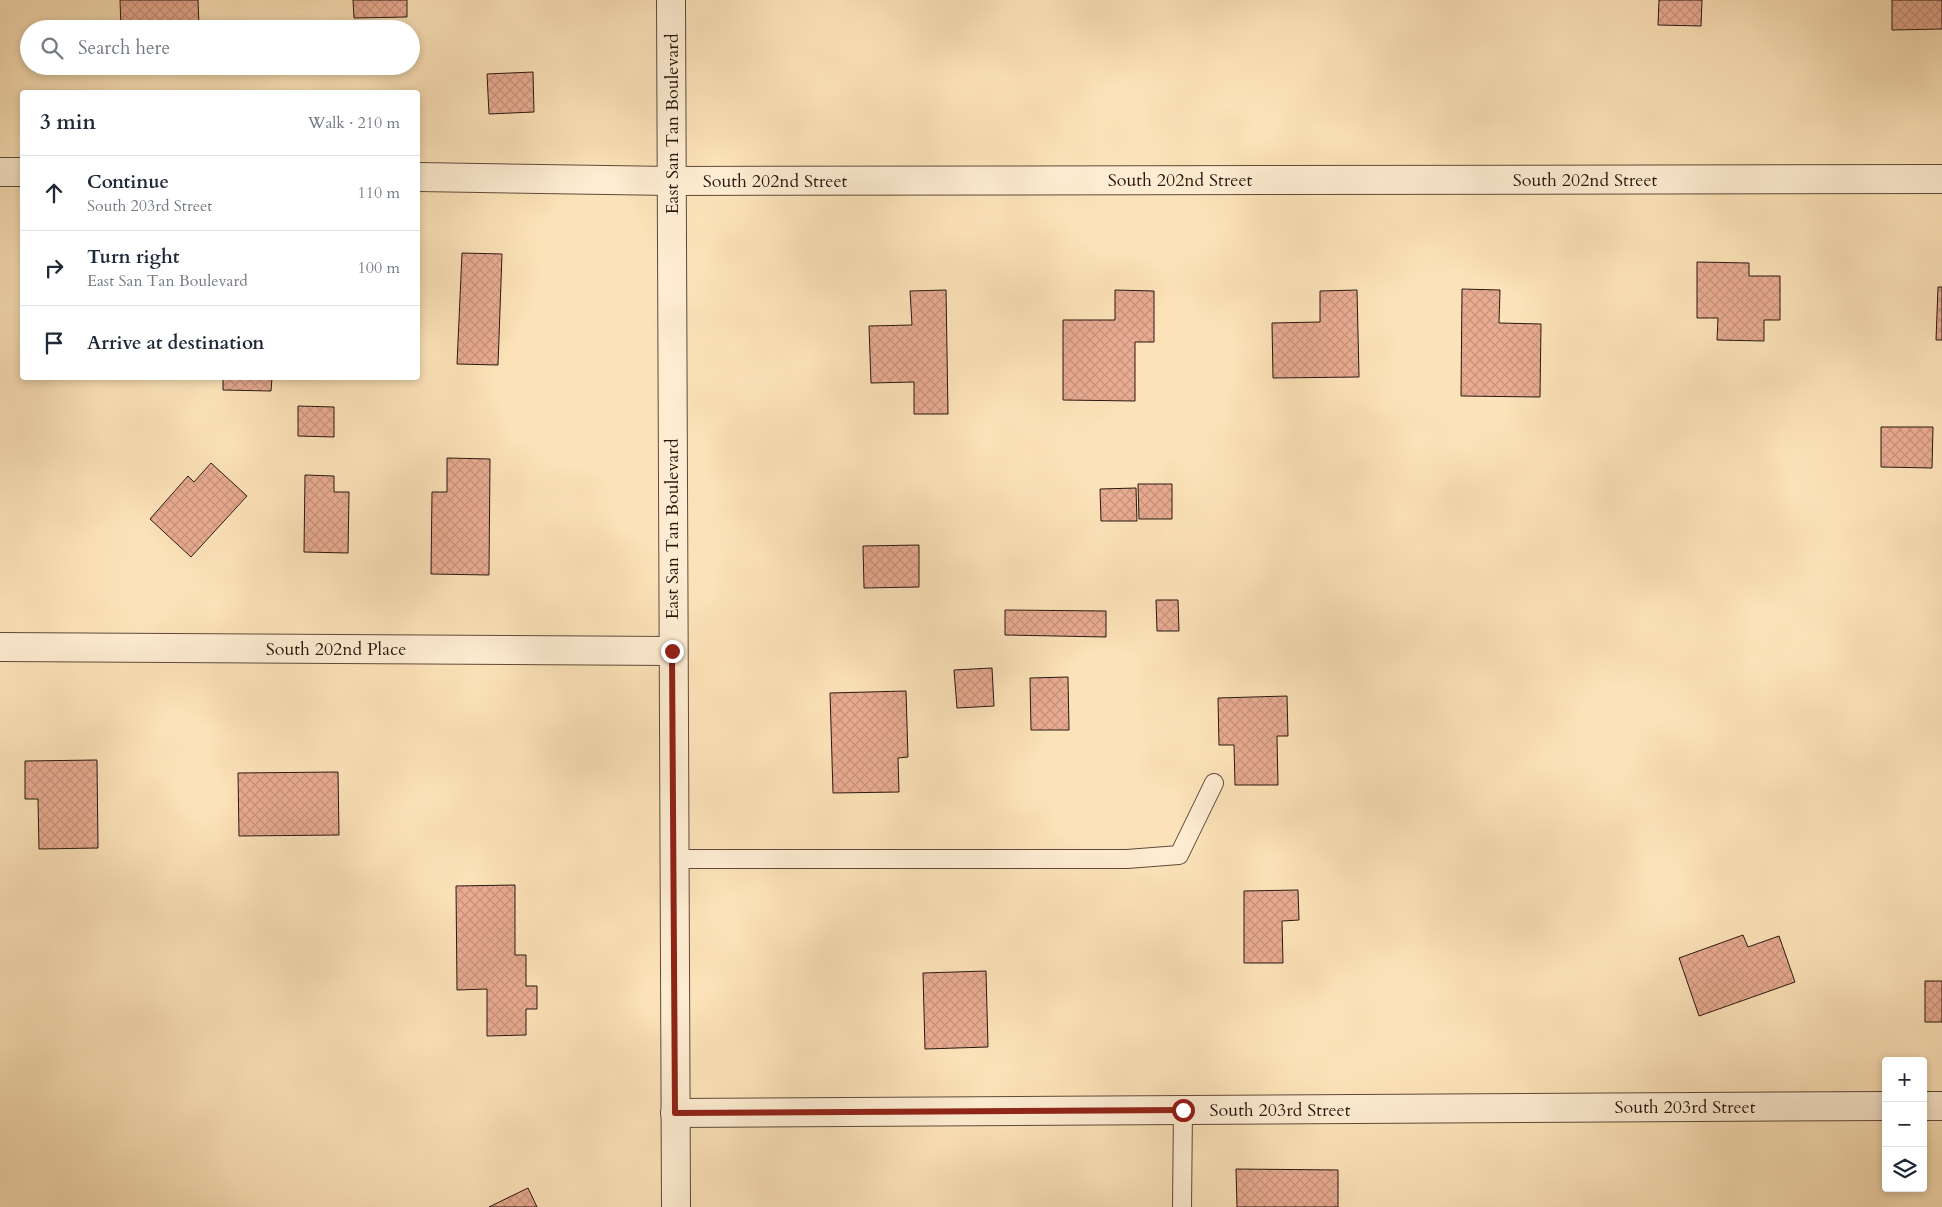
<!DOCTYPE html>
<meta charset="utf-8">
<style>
:root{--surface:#fff;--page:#f2f2f3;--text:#1f2937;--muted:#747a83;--line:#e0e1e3}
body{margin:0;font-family:Cardo,serif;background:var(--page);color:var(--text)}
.controls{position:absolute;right:15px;bottom:15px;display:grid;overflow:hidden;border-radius:5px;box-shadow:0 2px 8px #0003}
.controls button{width:45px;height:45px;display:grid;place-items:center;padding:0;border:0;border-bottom:1px solid var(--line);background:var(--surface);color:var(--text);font:25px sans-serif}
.stop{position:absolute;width:15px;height:15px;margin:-11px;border:4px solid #8f2418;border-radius:50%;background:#fff}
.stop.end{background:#8f2418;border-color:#fff;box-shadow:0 1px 5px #0008}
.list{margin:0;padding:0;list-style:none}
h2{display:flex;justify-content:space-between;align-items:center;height:65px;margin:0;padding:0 20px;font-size:21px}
h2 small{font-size:16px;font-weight:400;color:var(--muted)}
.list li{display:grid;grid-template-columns:32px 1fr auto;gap:15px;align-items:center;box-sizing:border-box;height:75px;padding:0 20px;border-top:1px solid var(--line)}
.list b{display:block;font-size:19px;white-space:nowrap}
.list p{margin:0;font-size:16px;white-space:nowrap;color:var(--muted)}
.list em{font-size:16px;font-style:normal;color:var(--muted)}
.icon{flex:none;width:28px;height:28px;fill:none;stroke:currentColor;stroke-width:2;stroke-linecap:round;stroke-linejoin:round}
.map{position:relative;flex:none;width:1942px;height:1207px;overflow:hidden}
.search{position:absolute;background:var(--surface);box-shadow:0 2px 8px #0003;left:20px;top:20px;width:400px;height:55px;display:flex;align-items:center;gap:12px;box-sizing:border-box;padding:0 18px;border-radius:28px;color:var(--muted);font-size:19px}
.panel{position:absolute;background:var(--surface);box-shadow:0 2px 8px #0003;left:20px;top:90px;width:400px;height:290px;border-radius:5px}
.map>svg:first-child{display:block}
.building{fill:url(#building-cross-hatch);stroke:#291810}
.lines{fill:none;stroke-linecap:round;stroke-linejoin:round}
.service-casing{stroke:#5e4a3a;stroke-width:20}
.minor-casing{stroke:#5e4a3a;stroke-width:30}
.tertiary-casing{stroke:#5e4a3a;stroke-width:30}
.service{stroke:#fdecd1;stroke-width:18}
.minor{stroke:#fdecd1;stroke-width:28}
.tertiary{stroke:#fdecd1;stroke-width:28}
.route{stroke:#8f2418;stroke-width:6}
.labels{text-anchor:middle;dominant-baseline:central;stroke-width:5;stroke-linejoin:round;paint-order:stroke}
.street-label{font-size:18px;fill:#291810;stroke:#fdecd1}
</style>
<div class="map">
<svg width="1942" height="1207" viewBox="0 0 1942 1207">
<defs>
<pattern id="building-cross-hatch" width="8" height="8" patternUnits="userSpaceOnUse" patternTransform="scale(1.25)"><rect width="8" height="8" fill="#e9ac92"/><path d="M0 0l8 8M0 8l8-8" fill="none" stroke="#c8937d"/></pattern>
</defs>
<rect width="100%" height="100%" fill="#fce2b8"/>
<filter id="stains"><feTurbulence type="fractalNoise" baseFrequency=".004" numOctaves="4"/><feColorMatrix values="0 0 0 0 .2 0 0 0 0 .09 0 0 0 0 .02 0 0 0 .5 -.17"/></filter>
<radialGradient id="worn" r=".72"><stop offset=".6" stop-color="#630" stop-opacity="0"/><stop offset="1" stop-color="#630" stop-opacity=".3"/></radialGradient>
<path class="building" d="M120 0H198L199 27 121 29Z
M353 0H407V17L354 18Z
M1659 0H1702L1701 26 1658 25Z
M1892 0H1942V29L1892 30Z
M533 72 534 112 489 114 487 74Z
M462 253 502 254 498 365 457 364Z
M1697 262 1749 263V276H1780V320H1764V341L1717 340 1718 318H1697Z
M1938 287H1942V340H1936Z
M1462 289 1500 290 1499 323 1541 324 1540 397 1461 396Z
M946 290 948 414H914V382L871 383 869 326 912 325 910 291Z
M1115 290 1154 291V342H1135V401L1063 400V320H1115Z
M1357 290 1359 377 1273 378 1272 323 1320 322V291Z
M223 378H272L271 391 223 390Z
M298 406 334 407V437L298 436Z
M1881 427H1933L1932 468 1881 467Z
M447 458 490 459 489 575 431 574 432 492H447Z
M211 463 247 496 191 557 150 519 188 476 194 482Z
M305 475 334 476V492H349L348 553 304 552Z
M1138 484H1172V519H1139Z
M1136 488 1137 521H1101L1100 489Z
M919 545V587L864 588 863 546Z
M1156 600H1178L1179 631H1157Z
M1005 610 1106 611V637L1005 635Z
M992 668 994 706 957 708 954 670Z
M1068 677 1069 730H1031L1030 678Z
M906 691 908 757 898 758 899 792 833 793 830 693Z
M1287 696 1288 736H1277L1278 785H1235L1234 745H1219L1218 698Z
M97 760 98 848 39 849 38 799H25V761Z
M338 772 339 835 239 836 238 773Z
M515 885V955H526V986H537V1009H526V1035L487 1036V989L457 990 456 886Z
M1298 890 1299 920 1282 921 1283 963H1244V891Z
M1743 935 1748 947 1779 936 1795 982 1699 1016 1679 958Z
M986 971 988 1047 925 1049 923 973Z
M1925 981H1942V1022H1925Z
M1236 1169 1338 1170V1207H1237Z
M528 1188 537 1207H489Z"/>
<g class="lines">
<g class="service-casing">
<path id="service" d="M674 859H1127L1179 855 1214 783
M1182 1207 1183 1110"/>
</g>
<g class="minor-casing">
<path id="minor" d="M0 172H22
M418 177 672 181 1942 179
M0 647 672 651
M1923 1106H1942
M675 1113 1886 1106"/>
</g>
<g class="tertiary-casing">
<path id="tertiary" d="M671 0 676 1207"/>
</g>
<use href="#service" class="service"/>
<use href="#minor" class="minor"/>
<use href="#tertiary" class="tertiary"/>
</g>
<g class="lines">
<path class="route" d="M672 651 675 1113 1183 1110"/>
</g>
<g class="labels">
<g class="street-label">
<text transform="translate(672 124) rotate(-90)">East San Tan Boulevard</text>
<text x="1180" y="180">South 202nd Street</text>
<text x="1585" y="180">South 202nd Street</text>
<text x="775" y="181">South 202nd Street</text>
<text transform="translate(672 529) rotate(-90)">East San Tan Boulevard</text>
<text x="336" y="649">South 202nd Place</text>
<text x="1685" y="1107">South 203rd Street</text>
<text x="1280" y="1110">South 203rd Street</text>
</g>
</g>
<rect width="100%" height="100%" filter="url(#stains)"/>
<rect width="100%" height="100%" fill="url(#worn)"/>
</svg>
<div class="controls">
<button>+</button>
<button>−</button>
<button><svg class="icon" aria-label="layers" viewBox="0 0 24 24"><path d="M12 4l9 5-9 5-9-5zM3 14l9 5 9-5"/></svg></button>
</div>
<div class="stop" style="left:1183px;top:1110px"></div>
<div class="stop end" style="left:672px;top:651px"></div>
<div class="search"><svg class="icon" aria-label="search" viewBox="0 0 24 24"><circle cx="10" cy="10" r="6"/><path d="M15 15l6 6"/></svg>Search here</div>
<section class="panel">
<h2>3 min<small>Walk · 210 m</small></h2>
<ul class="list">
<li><svg class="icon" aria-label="ahead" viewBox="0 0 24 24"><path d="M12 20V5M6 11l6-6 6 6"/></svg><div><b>Continue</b><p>South 203rd Street</p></div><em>110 m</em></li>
<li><svg class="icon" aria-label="right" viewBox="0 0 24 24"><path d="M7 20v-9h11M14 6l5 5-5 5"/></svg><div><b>Turn right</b><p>East San Tan Boulevard</p></div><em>100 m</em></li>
<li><svg class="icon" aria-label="arrive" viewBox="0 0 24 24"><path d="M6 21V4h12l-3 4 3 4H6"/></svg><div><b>Arrive at destination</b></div></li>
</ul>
</section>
</div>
